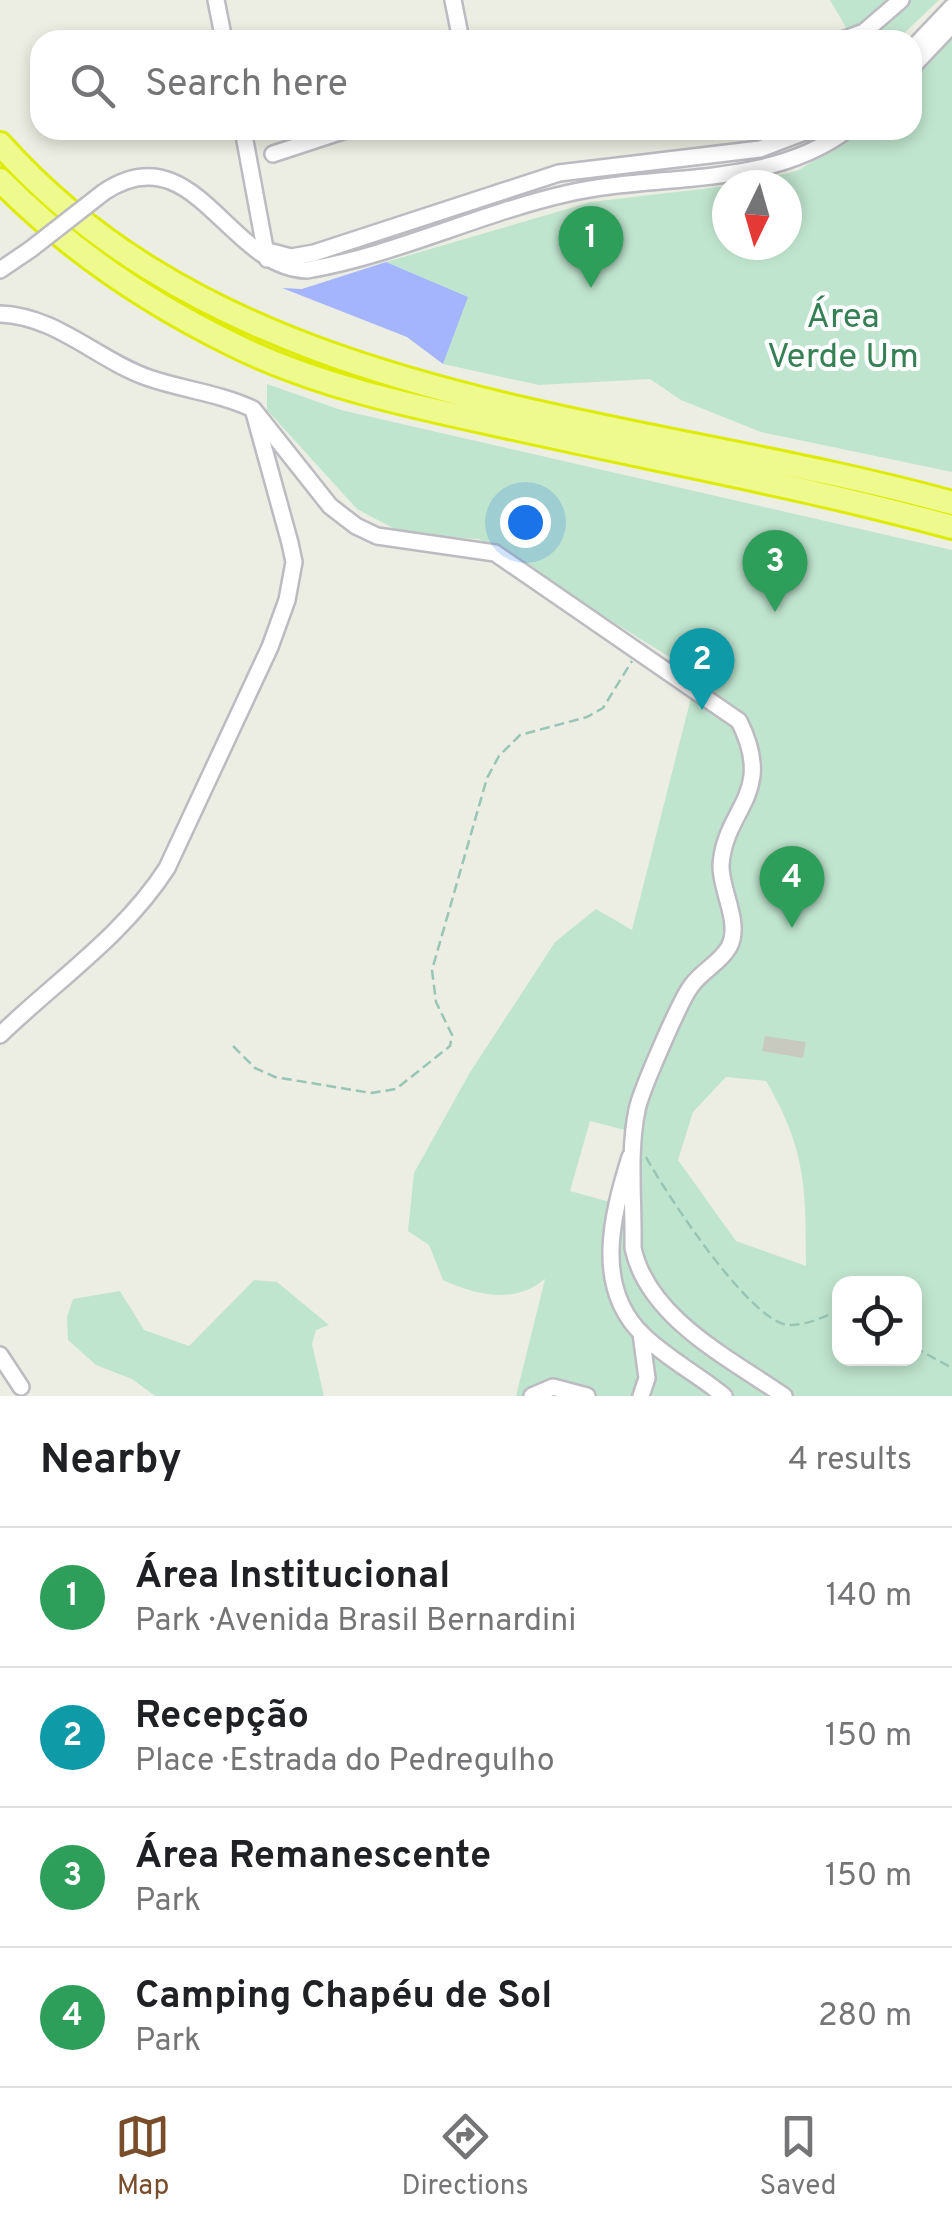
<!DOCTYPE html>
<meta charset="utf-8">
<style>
:root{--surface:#fff;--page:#f6f6f6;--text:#202124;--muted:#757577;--line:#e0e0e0;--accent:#794d2a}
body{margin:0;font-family:Overpass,sans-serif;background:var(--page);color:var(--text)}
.controls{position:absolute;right:30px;bottom:30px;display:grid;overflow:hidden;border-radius:20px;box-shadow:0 5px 15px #0003}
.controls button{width:90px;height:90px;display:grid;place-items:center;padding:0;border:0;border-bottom:2px solid var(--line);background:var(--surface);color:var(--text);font:50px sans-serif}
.compass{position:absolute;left:712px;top:170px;width:90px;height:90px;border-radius:50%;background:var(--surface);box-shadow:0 5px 15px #0003;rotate:185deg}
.you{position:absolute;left:525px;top:522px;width:35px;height:35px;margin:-25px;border:8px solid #fff;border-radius:50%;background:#1a73e8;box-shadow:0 0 0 15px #1a73e833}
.badge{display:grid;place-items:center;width:65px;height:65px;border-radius:50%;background:var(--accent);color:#fff;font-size:32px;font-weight:700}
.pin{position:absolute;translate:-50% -82px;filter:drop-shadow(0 2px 5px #0008)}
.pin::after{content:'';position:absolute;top:52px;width:35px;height:30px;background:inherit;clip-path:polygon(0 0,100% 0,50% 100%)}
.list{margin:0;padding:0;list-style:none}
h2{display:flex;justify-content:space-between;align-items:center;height:130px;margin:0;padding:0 40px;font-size:42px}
h2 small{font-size:32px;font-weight:400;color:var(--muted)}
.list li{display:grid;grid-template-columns:65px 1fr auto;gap:30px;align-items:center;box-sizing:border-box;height:140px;padding:0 40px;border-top:2px solid var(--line)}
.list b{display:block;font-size:38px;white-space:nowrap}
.list p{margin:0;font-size:32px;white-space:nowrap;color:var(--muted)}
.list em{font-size:32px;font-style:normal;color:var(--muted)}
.icon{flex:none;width:55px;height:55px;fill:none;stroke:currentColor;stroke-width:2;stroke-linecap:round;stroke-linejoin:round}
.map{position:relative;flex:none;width:952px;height:1396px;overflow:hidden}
.search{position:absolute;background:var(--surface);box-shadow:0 5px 15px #0003;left:30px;right:30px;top:30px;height:110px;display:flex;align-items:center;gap:25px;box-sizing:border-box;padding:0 35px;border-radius:30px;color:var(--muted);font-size:38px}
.sheet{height:690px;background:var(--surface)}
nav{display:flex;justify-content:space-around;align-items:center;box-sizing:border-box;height:140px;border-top:2px solid var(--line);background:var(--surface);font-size:28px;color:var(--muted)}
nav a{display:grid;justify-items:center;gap:5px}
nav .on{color:var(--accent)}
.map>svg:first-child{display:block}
.green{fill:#c0e5ce;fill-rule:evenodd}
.water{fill:#a4b5fd}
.building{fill:#c8c9bf}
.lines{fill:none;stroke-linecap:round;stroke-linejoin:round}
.minor-casing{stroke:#bbbbc1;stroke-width:20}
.highway-casing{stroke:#deeb05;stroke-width:28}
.path{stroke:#99c5b6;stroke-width:2.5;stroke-dasharray:10 5;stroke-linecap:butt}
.minor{stroke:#fff;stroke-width:15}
.highway{stroke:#eefa8d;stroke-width:22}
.minor-bridge-casing{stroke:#bbbbc1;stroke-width:20;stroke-linecap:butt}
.minor-bridge{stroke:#fff;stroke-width:15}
.labels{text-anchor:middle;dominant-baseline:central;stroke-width:8;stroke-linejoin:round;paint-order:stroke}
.park-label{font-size:35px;fill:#358054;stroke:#fff}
</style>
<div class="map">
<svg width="952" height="1396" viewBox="0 0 952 1396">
<rect width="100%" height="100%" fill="#eceee3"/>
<path class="green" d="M830 0H939L897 40H849L851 36Z
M952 34V472L761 432 681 400 650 379 539 385 443 364 467 297 386 262 591 202 727 186V245H787V185H734L797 171 864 130H912V79Z
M267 384 341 410 952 550V1396H516L545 1279C515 1304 478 1296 443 1280L429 1245 408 1231 414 1173 469 1074 555 942 596 909 632 930 697 674 479 539 404 534 357 509 267 410ZM726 1077 766 1081C806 1149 806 1189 806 1266L736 1241 678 1160 693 1112ZM590 1121 625 1130 621 1166 610 1202 570 1191ZM840 1284H914V1358H840Z
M254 1280 277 1282 329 1325 316 1330 312 1344 324 1396H155L132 1379 96 1365 68 1340 67 1317 73 1299 120 1291 144 1330 189 1346Z"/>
<path class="water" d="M386 262 468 297 443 364 407 337 282 288 302 289Z"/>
<path class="building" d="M765 1036 806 1042 803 1058 762 1051Z"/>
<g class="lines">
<g class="minor-casing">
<path id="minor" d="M216 0 224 40
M453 0 461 40
M842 40 864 32 901 0
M912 49 952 7
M912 67 952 25
M243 130 267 259
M273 154 346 130
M104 192C194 132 228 268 307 270 395 255 478 214 565 194 658 172 766 190 847 130
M268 251 291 257 314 253 559 173 760 149 810 130
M0 270 31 249
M0 314C57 316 97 360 149 378 184 390 219 393 253 409L290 543 294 562 287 600 270 647 167 868C124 935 57 980 0 1035
M253 409 330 506 356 526 377 536 495 553 739 721C776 795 725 807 721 865 720 890 742 923 729 947 721 962 702 971 692 985 681 998 640 1093 637 1110 628 1153 634 1204 633 1248 648 1318 729 1358 784 1396
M630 1157C612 1215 593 1287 643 1335 666 1358 699 1375 724 1396
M0 1355 21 1387
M532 1396 553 1387 587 1396
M641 1396 647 1378 641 1334"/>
</g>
<g class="highway-casing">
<path id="highway" d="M0 144C237 409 631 414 952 503
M0 180C67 248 148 303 234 345 319 387 417 407 509 427 656 460 806 487 952 527"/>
</g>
<path class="path" d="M233 1046 255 1068 275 1077 371 1093 396 1089 450 1046 452 1035 436 1002 432 970 487 778 499 756 520 735 587 717 603 708 632 661
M646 1157C665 1192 750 1322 788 1325 805 1326 824 1317 840 1310
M914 1347 952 1368"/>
<use href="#minor" class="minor"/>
<use href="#highway" class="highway"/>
<g class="minor-bridge-casing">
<path id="minor-bridge" d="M31 249 104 192"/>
</g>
<use href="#minor-bridge" class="minor-bridge"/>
</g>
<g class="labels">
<g class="park-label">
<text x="843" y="318">Área<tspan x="843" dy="40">Verde Um</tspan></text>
</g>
</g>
</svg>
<div class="controls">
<button><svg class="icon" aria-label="locate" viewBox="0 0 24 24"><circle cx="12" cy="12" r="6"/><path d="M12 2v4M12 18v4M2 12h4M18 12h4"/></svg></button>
</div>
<svg class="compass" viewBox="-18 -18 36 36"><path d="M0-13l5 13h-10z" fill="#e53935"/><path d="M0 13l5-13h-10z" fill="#757577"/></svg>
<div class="you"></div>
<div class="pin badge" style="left:591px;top:288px;background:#2e9e5b">1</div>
<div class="pin badge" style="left:702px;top:710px;background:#0f9aa8">2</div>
<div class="pin badge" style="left:775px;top:612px;background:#2e9e5b">3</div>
<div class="pin badge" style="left:792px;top:928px;background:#2e9e5b">4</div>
<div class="search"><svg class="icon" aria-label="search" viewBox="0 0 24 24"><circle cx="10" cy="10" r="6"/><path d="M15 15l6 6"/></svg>Search here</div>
</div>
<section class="sheet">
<h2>Nearby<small>4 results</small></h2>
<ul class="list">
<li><span class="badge" style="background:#2e9e5b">1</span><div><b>Área Institucional</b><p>Park · Avenida Brasil Bernardini</p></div><em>140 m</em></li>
<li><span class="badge" style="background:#0f9aa8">2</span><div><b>Recepção</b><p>Place · Estrada do Pedregulho</p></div><em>150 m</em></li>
<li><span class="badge" style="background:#2e9e5b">3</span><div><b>Área Remanescente</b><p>Park</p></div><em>150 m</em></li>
<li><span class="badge" style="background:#2e9e5b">4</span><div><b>Camping Chapéu de Sol</b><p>Park</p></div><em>280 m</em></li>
</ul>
</section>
<nav>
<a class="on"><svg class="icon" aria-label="map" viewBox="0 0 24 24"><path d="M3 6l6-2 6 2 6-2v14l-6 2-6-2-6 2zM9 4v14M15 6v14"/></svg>Map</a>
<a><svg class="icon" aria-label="directions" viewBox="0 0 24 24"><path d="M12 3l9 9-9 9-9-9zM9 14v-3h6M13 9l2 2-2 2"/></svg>Directions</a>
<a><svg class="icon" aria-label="saved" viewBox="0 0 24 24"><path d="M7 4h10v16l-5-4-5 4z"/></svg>Saved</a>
</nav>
